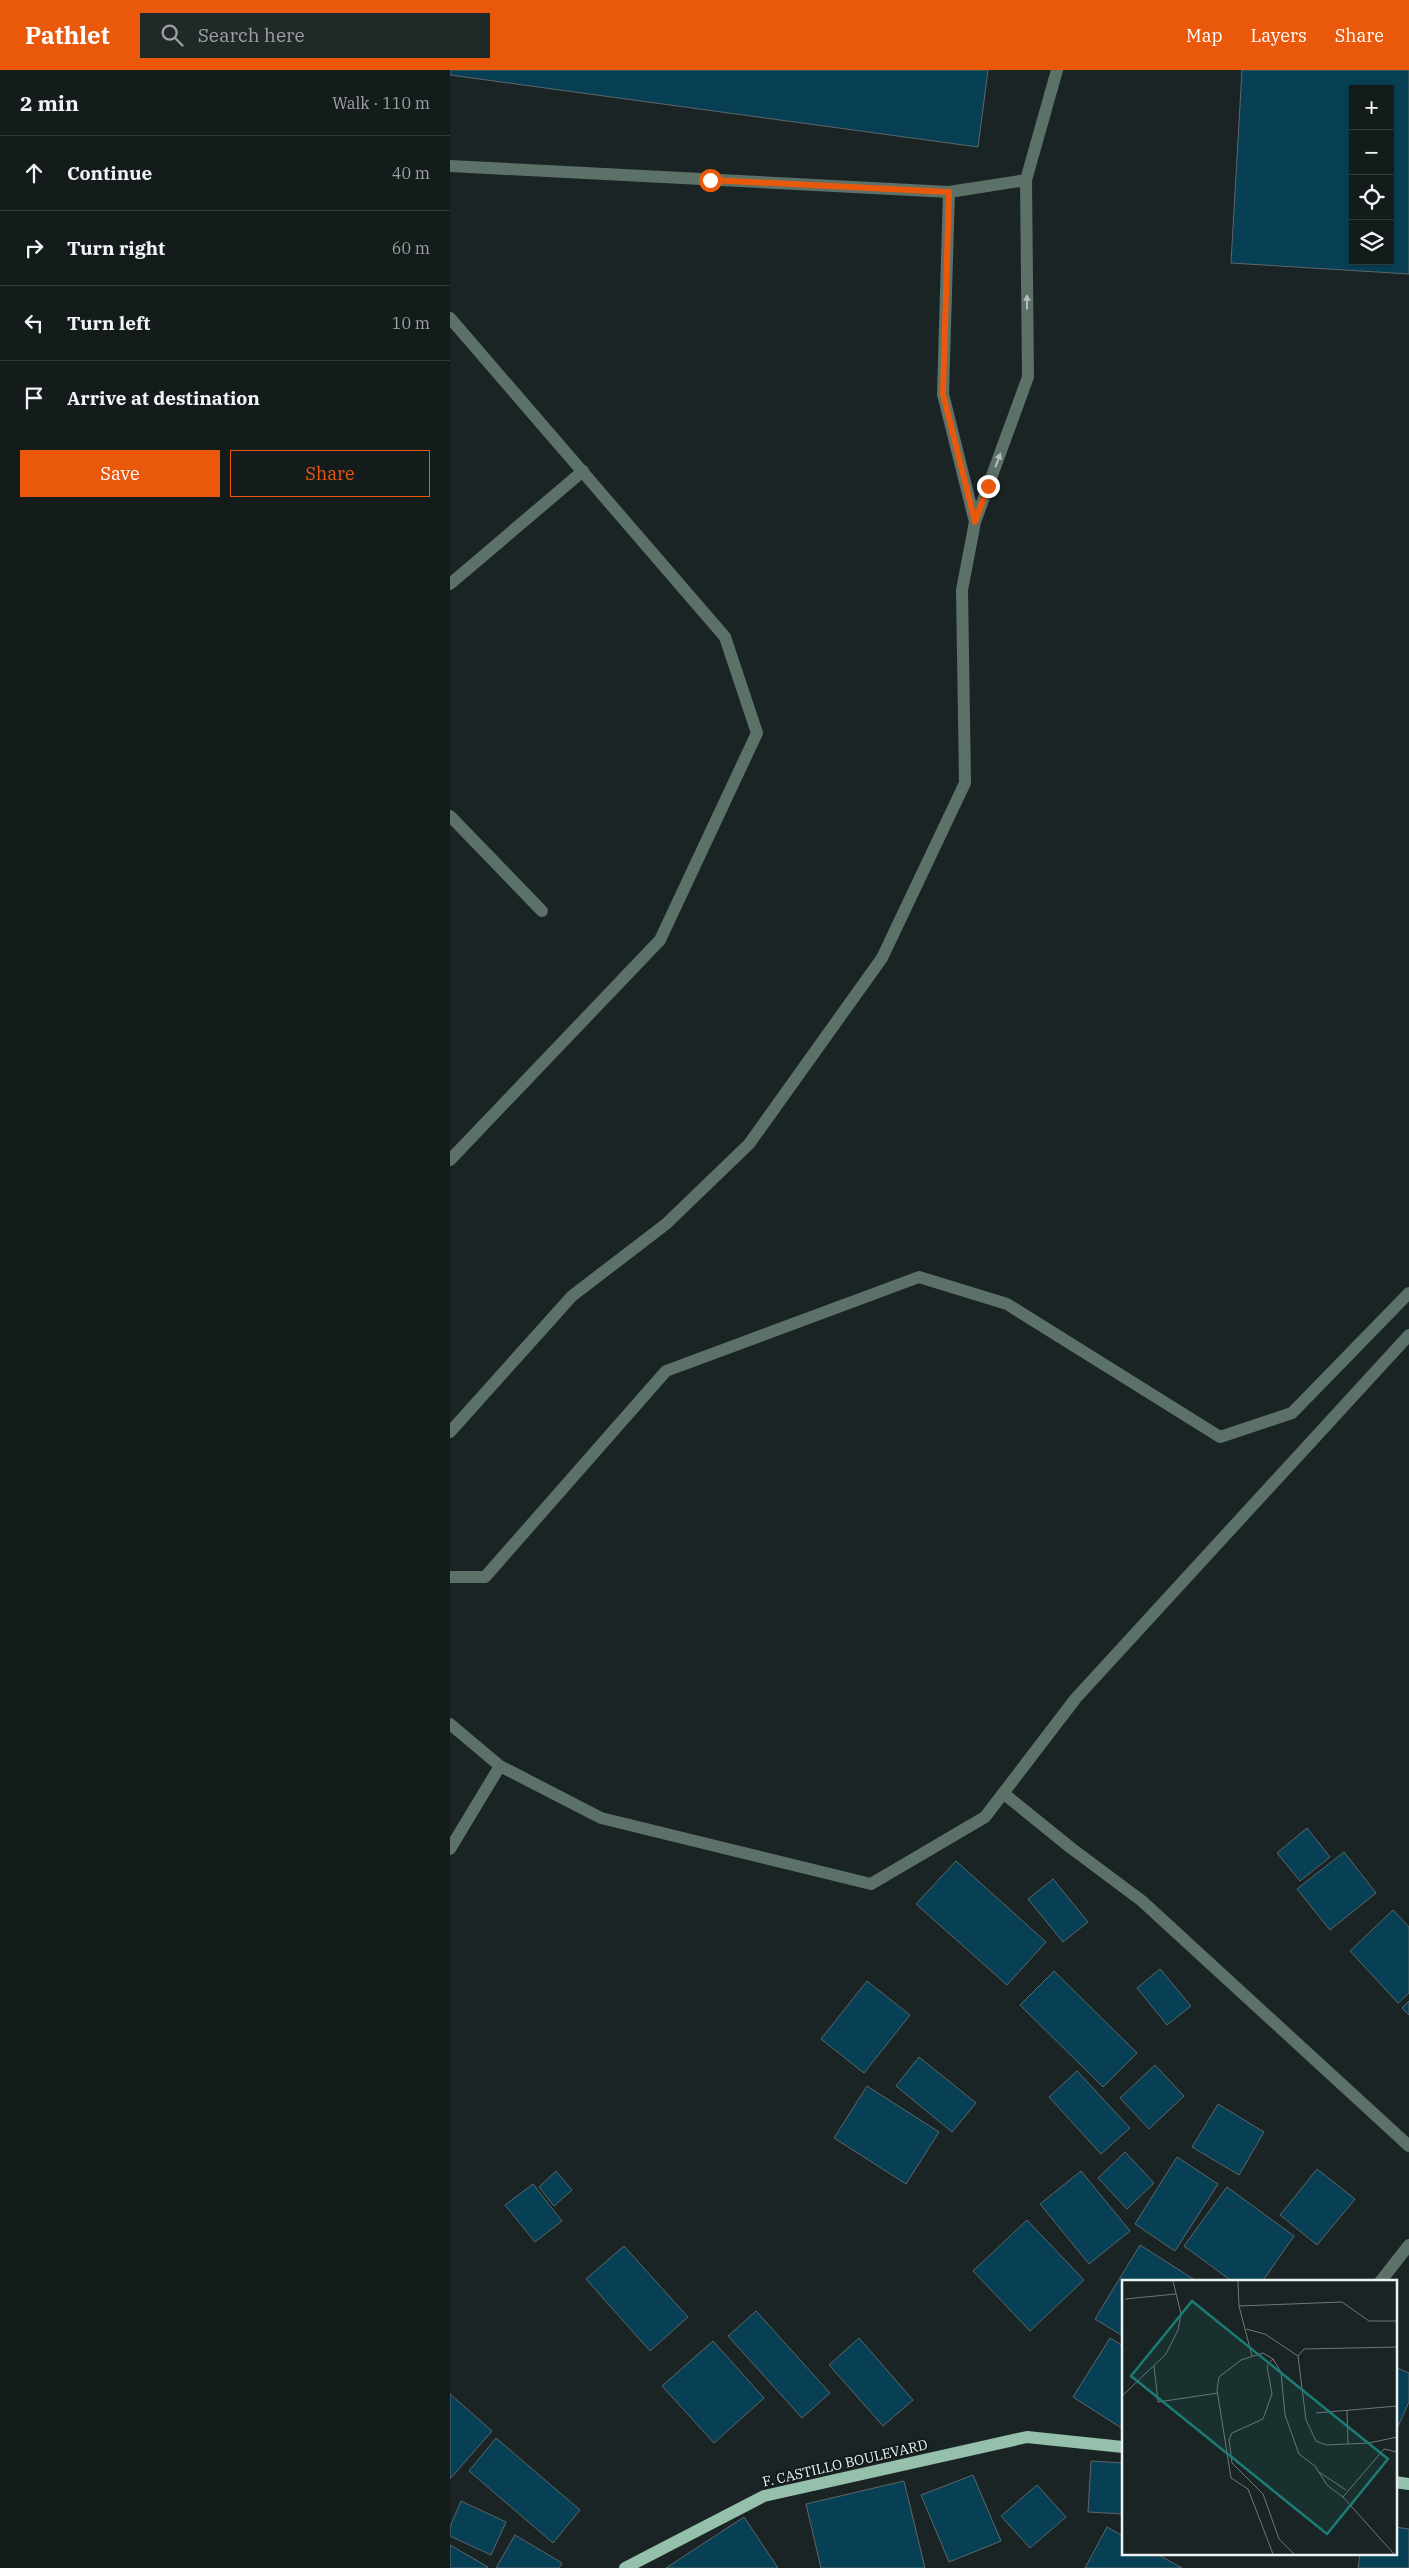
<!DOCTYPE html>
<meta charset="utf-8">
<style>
:root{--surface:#141b1b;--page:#212828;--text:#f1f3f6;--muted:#9da1a3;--line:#33393a;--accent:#ea580c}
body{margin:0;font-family:"IBM Plex Serif",serif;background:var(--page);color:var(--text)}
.controls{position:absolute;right:15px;top:15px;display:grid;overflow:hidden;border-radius:0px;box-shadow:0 1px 4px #0004}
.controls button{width:45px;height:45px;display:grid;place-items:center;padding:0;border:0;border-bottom:1px solid var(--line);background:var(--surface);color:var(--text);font:25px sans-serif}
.stop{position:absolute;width:15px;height:15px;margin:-11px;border:4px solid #ea580c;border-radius:50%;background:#fff}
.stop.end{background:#ea580c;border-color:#fff;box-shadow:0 1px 5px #0008}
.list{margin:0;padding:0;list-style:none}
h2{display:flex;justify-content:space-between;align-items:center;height:65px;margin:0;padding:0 20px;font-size:21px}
h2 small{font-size:16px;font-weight:400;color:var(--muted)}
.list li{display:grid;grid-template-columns:32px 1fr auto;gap:15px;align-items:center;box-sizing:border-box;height:75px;padding:0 20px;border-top:1px solid var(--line)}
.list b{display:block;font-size:19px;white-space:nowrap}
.list em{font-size:16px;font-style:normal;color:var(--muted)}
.actions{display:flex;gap:10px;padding:15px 20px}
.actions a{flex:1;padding:11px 0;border:1px solid var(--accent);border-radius:0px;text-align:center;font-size:18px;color:var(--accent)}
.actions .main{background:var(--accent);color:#fff}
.icon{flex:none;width:28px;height:28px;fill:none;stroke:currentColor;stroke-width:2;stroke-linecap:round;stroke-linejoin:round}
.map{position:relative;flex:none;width:959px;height:2498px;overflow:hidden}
header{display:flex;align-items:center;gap:30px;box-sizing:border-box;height:70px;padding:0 25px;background:var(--accent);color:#fff}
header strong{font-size:24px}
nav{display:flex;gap:28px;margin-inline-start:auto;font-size:18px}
.search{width:350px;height:45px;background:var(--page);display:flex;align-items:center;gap:12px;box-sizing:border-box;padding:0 18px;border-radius:0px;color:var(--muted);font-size:19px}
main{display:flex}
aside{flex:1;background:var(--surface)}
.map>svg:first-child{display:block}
.building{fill:#074055;stroke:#5d666b;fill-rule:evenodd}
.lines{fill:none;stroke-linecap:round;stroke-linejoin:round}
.minor{stroke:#5c7167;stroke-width:12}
.major{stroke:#94c0ac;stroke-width:12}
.oneway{fill:#b3bfbb}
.route{stroke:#ea580c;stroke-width:6}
.labels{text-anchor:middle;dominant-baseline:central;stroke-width:4;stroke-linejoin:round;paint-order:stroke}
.street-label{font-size:14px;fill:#edf3f3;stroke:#121b1b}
.inset-road{fill:none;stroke:#6f7777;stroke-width:1}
.view{fill:#1a7c75;fill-opacity:0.15;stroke:#1a7c75;stroke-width:2.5}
.inset-edge{fill:none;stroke:#edf3f3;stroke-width:2.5}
</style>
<header>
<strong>Pathlet</strong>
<div class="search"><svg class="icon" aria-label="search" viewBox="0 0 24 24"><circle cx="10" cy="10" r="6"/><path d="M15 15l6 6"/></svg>Search here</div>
<nav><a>Map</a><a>Layers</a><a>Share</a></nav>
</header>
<main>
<aside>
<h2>2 min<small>Walk · 110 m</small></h2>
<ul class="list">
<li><svg class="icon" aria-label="ahead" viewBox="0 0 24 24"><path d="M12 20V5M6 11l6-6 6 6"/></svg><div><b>Continue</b></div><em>40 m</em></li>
<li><svg class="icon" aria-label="right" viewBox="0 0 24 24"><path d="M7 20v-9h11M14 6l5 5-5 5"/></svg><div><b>Turn right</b></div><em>60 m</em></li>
<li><svg class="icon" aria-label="left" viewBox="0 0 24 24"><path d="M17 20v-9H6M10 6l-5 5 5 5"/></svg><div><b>Turn left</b></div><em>10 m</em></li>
<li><svg class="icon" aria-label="arrive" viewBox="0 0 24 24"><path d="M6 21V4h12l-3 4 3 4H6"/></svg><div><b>Arrive at destination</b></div></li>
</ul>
<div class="actions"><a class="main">Save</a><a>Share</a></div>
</aside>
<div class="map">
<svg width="959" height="2498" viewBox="0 0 959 2498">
<rect width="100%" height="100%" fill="#1b2424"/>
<path class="building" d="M0 0H538L528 77 0 5Z
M792 0H959V204L781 193ZM903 19H940V191H903Z
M857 1758 880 1787 850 1811 827 1783Z
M894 1782 926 1823 880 1860 847 1819Z
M506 1791 596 1872 557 1915 466 1834Z
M603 1809 638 1852 613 1872 578 1829Z
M943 1840 959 1857V1923L948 1933 900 1881Z
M710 1899 741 1936 717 1955 687 1918Z
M604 1901 687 1983 653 2017 570 1935Z
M417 1911 460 1945 414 2003 371 1969Z
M959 1931V1945L952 1938Z
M469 1987 526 2033 502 2062 446 2016Z
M705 1995 734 2026 699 2059 670 2028Z
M627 2001 680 2058 651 2084 599 2027Z
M417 2016 489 2062 456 2114 384 2068Z
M768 2034 814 2062 789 2105 742 2077Z
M675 2082 704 2113 677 2139 648 2108Z
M727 2087 768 2114 725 2181 685 2154Z
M867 2099 905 2129 867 2175 830 2145Z
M106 2101 122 2120 104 2136 89 2117Z
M631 2101 680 2161 639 2194 590 2134Z
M83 2114 112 2151 85 2172 55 2135Z
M777 2117 844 2166 812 2212H783L734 2176Z
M577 2150 634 2210 580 2261 523 2201Z
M690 2175 748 2212H673V2266L645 2249Z
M174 2176 238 2247 200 2281 136 2209Z
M306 2241 380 2323 352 2348 278 2266Z
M409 2268 463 2330 433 2356 379 2295Z
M660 2268 673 2276V2359L623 2327Z
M263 2271 314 2328 264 2373 212 2316Z
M945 2297 959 2303V2332L945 2363Z
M0 2324 42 2361 0 2409Z
M46 2368 130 2440 103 2473 19 2401Z
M641 2391 673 2393V2444L638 2442Z
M523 2405 551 2471 499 2492 471 2425Z
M454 2411 475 2498H371L356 2434Z
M587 2415 616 2447 580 2478 551 2446Z
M11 2431 56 2452 41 2485 0 2466V2457Z
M294 2447 328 2498H216Z
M657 2457 673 2466V2484H707L732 2498H635Z
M945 2457 959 2459V2498H908L910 2484H945Z
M65 2465 112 2493 109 2498H46Z
M0 2475 38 2497 37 2498H0Z"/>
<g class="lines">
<path class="minor" d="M0 96 499 122 576 110
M499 122 493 324 525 452
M0 248 275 567 307 663 210 870 0 1090
M0 514 133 401
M0 746 92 841
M0 1362 122 1226 216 1154 299 1074 432 888 515 713 512 520 525 452 578 307 576 110 607 0
M0 1507H35L216 1301 469 1207 557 1234 770 1367 842 1343 959 1223
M0 1654 50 1696 151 1748 421 1814 535 1747 626 1628 959 1265
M553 1723 621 1778 692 1831 959 2076
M0 1779 50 1696
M930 2212 959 2175"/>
<path class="major" d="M945 2412 959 2414
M175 2498 314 2426 577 2367 673 2377"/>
</g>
<defs><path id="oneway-solid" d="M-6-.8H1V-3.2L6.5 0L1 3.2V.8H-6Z" transform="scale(1.25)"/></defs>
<g class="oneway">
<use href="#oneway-solid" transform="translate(577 232) rotate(-90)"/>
<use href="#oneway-solid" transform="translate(548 390) rotate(-70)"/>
</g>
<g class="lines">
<path class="route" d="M260 110 499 122 493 324 525 452 538 416"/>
</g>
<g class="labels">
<g class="street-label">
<text transform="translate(395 2393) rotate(-13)">F. CASTILLO BOULEVARD</text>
</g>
</g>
<g transform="translate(672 2210)">
<rect width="275" height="275" fill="#1b2424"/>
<path class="inset-road" d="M116 1 117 26 130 76M3 19 54 14M117 26 220 22 247 41H275M124 49 143 54 176 76 182 69 275 67M176 76 184 140 194 161 204 165 247 163 275 157M151 79 145 86 150 114 141 139 110 153 107 160 110 183 141 214 157 259 172 274M32 86 36 122 96 113M0 116 44 74 56 50 59 34 51 1M225 130 226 164M194 133 275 126M197 192 224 210M221 217 262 169 275 172M151 274 126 209 109 198 95 110 97 97 119 80 141 73 151 79 159 92 163 135 177 174 193 186 205 205 221 217 272 274"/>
<path class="view" d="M70 21 266 179 205 254 9 96Z"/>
<rect width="275" height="275" class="inset-edge"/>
</g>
</svg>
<div class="controls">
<button>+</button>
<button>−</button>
<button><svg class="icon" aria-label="locate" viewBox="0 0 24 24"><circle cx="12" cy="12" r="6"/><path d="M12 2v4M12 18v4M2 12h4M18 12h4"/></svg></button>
<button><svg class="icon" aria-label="layers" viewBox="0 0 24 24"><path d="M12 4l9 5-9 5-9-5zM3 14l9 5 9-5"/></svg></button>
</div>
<div class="stop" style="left:260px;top:110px"></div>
<div class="stop end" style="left:538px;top:416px"></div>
</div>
</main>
